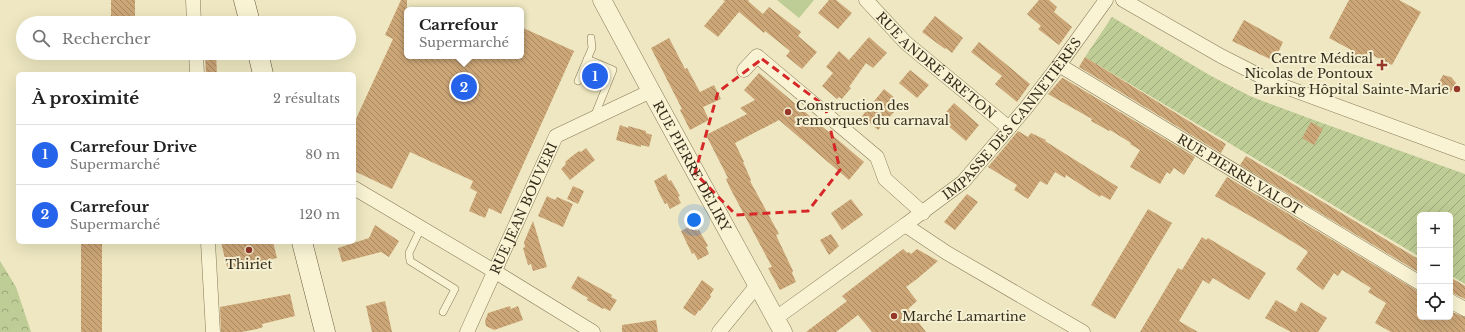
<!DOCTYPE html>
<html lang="fr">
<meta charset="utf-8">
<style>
:root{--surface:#fff;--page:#f6f6f6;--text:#222;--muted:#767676;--line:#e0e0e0;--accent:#2563eb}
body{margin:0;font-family:"Libre Baskerville",serif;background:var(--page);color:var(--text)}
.controls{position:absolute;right:12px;bottom:12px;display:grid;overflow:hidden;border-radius:6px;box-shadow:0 4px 16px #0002}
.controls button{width:36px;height:36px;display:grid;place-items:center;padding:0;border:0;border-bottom:1px solid var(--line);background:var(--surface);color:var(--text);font:20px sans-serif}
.you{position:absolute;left:694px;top:220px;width:14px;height:14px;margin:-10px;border:3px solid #fff;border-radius:50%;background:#1a73e8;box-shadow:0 0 0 6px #1a73e833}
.badge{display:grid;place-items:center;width:26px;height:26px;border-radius:50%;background:var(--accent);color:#fff;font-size:13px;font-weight:700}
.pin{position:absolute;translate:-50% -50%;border:2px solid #fff;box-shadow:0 1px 4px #0006}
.popup{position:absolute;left:404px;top:7px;width:120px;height:52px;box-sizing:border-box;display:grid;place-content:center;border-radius:6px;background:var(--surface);filter:drop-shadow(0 1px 3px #0005);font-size:13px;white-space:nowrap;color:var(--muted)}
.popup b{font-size:15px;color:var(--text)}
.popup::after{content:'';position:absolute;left:50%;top:100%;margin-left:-8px;border:8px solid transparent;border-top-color:var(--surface)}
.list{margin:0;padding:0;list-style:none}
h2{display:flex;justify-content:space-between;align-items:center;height:52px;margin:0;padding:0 16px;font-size:17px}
h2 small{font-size:13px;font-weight:400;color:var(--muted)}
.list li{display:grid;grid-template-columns:26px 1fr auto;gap:12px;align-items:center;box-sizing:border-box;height:60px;padding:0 16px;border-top:1px solid var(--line)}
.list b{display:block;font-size:15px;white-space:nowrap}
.list p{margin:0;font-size:13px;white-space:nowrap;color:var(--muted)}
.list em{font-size:13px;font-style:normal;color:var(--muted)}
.icon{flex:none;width:22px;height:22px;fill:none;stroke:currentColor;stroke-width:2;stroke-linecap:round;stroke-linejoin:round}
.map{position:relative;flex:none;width:1465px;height:332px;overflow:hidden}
.search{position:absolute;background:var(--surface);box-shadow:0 4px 16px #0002;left:16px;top:16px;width:340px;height:44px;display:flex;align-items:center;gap:10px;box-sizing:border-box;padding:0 14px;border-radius:22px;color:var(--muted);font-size:15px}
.panel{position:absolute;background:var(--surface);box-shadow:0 4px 16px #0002;left:16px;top:72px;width:340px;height:172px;border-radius:6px}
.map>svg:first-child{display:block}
.grass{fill:#becc95}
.forest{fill:url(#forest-crowns)}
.garden{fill:url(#garden-furrows)}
.building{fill:url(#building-back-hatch)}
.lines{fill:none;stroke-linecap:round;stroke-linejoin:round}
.service-casing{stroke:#877859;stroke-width:8}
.minor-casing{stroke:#877859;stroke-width:15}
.tertiary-casing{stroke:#877859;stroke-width:19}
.secondary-casing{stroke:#69593c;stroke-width:21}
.service{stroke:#f9f3d4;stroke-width:7}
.minor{stroke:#f9f3d4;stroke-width:14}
.tertiary{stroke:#f9f3d4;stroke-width:18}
.secondary{stroke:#f9f3d4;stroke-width:20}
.marked{fill:none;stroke:#d62828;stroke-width:3;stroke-dasharray:8 5;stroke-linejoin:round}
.poi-dot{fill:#963829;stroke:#f5f0d1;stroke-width:1.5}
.labels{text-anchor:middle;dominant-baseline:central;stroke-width:4;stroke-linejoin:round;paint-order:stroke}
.poi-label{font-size:13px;fill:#372d1d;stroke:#f5f0d1;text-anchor:end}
.street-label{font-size:13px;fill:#372d1d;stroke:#f5f0d1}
</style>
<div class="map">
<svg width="1465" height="332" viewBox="0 0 1465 332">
<defs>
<pattern id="forest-crowns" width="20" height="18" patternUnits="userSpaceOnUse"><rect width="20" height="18" fill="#becc95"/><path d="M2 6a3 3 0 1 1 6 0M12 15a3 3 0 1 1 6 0" fill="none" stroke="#9ba679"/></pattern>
<pattern id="garden-furrows" width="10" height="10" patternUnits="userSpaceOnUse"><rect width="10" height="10" fill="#becc95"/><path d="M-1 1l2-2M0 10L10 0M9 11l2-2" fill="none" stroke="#9ba679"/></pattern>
<pattern id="building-back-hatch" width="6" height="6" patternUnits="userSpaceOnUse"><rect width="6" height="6" fill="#cca677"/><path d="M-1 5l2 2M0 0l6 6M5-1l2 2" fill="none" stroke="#a68861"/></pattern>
</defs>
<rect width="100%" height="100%" fill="#eee7c1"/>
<path class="grass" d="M777 0H814L799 18Z"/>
<path class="forest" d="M0 261 16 287 31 332H0Z"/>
<path class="garden" d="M1112 17 1211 76 1252 97 1322 123 1465 174V284L1450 275V215H1420V257L1085 57Z"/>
<path class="building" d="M111 0H135V23H111Z
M401 0H407V56H521V27L574 51 501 214 489 208 485 218 469 211 477 192 470 188 473 181 410 152 392 189 354 171V123L393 39 385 35Z
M723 0H749L748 1 763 14 769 7 801 32 798 36 817 52 802 69 786 56 790 51 765 31 764 33 739 12 718 37 704 26 725 1Z
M829 0H836L852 13 838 29 818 13Z
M1039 0H1049L1057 7 1054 12 1072 27 1059 45 1038 29 1041 26 1027 14Z
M1349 0H1399L1421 12 1392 65 1370 54 1364 65 1355 62 1351 57 1355 52 1329 38Z
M935 16 963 38 952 53 946 48 945 49 922 32Z
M1244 20 1283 42 1274 61 1232 41Z
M869 37 887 53 873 68 866 63 849 87 851 88 842 99 839 97 837 99 822 86 833 73 826 67 839 51 849 60Z
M669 38 685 69 687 68 700 92 714 85 721 99 703 107 709 120 690 130 680 110 682 109 651 48Z
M979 42 1030 84 1017 102 995 84 1002 76 971 52Z
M205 53H216L217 74H206Z
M1085 57 1226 144 1221 153 1079 67Z
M910 70 929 85 917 98 899 83Z
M759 73 864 162 849 180 779 120 735 143 744 162H743L751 180 750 181 779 234 776 235 793 271 792 273 796 282 780 290 768 268 772 267 730 188 726 179 728 178 706 135 747 114 740 108 755 100 744 90Z
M1443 75 1451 77 1456 83 1450 93 1442 92 1437 86Z
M1062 78H1063L1195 157 1184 175 1174 168 1170 174 1167 172 1160 184 1130 167 1140 150 1130 144 1131 143 1110 130 1109 131 1091 121 1092 119 1048 94Z
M884 89 895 98 888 107 894 112 878 130 862 116Z
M954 103 979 125 966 141 940 119Z
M1311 122 1323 129 1314 145 1302 138Z
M620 125 628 128V126L646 131V133L652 135 649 147 641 145V147L616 140Z
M1018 131 1028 137 1031 133 1046 140 1045 141 1118 187 1110 200 1101 195 1100 197 1066 175 1065 178 1055 172 1047 185 1040 181 1028 199 1014 190 1017 185 988 167Z
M586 148 595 160 570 180 561 169 566 164 565 162 571 157 579 151 581 152Z
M1246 156 1420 260V273L1240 165Z
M666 174 669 181 671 180 680 196 678 197 681 203 670 209 667 203 665 204 660 195 654 181Z
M1227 177 1416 290 1420 291V317H1450L1452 312 1465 317V332H1391L1375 323 1386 303 1368 292 1371 288 1342 270 1338 276 1334 273 1323 290 1296 269 1308 252 1306 250 1259 221 1215 196Z
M573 186 584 191 578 204 567 199Z
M967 194 978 202 955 230 944 222Z
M547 196 555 200 557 197 573 204 563 227 538 216Z
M851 199 863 215 842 230 831 213Z
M1148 209 1172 223 1115 319 1091 305Z
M533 221 547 267 533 271 531 264 528 265 523 248 525 247 524 242Z
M694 224 697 231 699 230 708 246 706 247 709 254 698 260 694 253 692 254 681 231Z
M375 225 399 241 389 257 381 252 342 262 338 248 369 238Z
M831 234 839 246 829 255 820 240Z
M1202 237 1206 240 1208 238 1266 273 1249 300 1213 278 1209 284 1203 280 1179 321 1198 332H1140L1178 268 1182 270Z
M81 242H102V332H81Z
M221 242H273L277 258 228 271Z
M903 249 907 253 909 252 911 254 917 249 938 261 917 279 906 287 917 301 908 309 926 332H872L858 315 836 332H806L847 301 842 296Z
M578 276 612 295 611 297 617 300 610 311 604 308 603 309 587 300 588 298 571 288Z
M1450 277 1465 286V299L1450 292Z
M702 280 714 289 710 295 711 297 700 311 699 310 695 316 683 308Z
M290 294 295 316 262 324 263 327 257 329 242 332H221L220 307Z
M1276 300 1296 312 1301 302 1327 318 1318 332H1291L1265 318Z
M385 301 392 332H372L366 306Z
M510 306 511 309 518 306 523 320 494 330 486 326 485 321 488 313Z
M656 320 658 332H622V325Z"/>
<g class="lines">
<g class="service-casing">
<path id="service" d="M587 59 613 70 594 117
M578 81 592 48 591 38
M421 228 409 253 410 261 455 289 443 312"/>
</g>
<g class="minor-casing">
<g id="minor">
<path d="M193 0 194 23"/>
<path id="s1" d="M866 0 906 43 1009 128"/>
<path d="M1123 0 1221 56 1272 82 1465 153"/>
<path d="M196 53 197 74"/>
<path id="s2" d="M1059 65 1420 283"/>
<path d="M744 70 757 56 877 157 885 179 923 213"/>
<path d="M354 188 494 271 593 332"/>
<path id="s3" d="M905 225 963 182 1026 108 1059 65 1106 0"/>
<path d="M208 242 213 332"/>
<path d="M1450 301 1465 309"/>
<path d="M776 318 905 225 947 253 1083 332"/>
<path id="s4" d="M467 332 556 136 651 91"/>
<path d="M719 332 758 284"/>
</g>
</g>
<g class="tertiary-casing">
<g id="tertiary">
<path id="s5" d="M602 0 651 91 783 332"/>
</g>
</g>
<g class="secondary-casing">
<path id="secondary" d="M244 0 250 23
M258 53 263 74
M302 242 325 332"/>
</g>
<use href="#service" class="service"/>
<use href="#minor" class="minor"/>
<use href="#tertiary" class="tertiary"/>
<use href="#secondary" class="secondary"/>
</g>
<path class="marked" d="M762 59 825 106 840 170 808 211 736 215 695 173 718 92Z"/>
<g class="poi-dot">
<path d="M1380 59h4v4h4v4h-4v4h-4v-4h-4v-4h4z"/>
<circle cx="1457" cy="89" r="4"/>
<circle cx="788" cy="112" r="4"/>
<circle cx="249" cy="250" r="4"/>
<circle cx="894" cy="316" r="4"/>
</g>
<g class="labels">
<g class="poi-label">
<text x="1373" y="58">Centre Médical<tspan x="1373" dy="15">Nicolas de Pontoux</tspan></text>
<text x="1449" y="89">Parking Hôpital Sainte-Marie</text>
<text x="796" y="105" text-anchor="start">Construction des<tspan x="796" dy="15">remorques du carnaval</tspan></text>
<text x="249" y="264" text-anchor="middle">Thiriet</text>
<text x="902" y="316" text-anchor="start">Marché Lamartine</text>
</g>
<g class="street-label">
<text stroke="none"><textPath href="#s1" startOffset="96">RUE ANDRÉ BRETON</textPath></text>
<text stroke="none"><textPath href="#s3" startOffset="152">IMPASSE DES CANNETIÈRES</textPath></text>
<text stroke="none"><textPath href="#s5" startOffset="189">RUE PIERRE DELIRY</textPath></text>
<text stroke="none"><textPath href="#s2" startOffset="211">RUE PIERRE VALOT</textPath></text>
<text stroke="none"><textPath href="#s4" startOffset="136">RUE JEAN BOUVERI</textPath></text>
</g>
</g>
</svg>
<div class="controls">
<button>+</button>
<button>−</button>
<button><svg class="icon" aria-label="locate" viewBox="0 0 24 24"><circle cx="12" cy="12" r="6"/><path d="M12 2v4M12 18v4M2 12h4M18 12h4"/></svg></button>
</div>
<div class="you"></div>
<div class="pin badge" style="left:595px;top:76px">1</div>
<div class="pin badge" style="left:464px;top:87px">2</div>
<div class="popup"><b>Carrefour</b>Supermarché</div>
<div class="search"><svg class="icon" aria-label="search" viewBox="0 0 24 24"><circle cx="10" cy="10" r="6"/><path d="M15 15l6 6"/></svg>Rechercher</div>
<section class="panel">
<h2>À proximité<small>2 résultats</small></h2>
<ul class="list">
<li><span class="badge">1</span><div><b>Carrefour Drive</b><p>Supermarché</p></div><em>80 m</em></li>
<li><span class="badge">2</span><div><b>Carrefour</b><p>Supermarché</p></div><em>120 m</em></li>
</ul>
</section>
</div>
